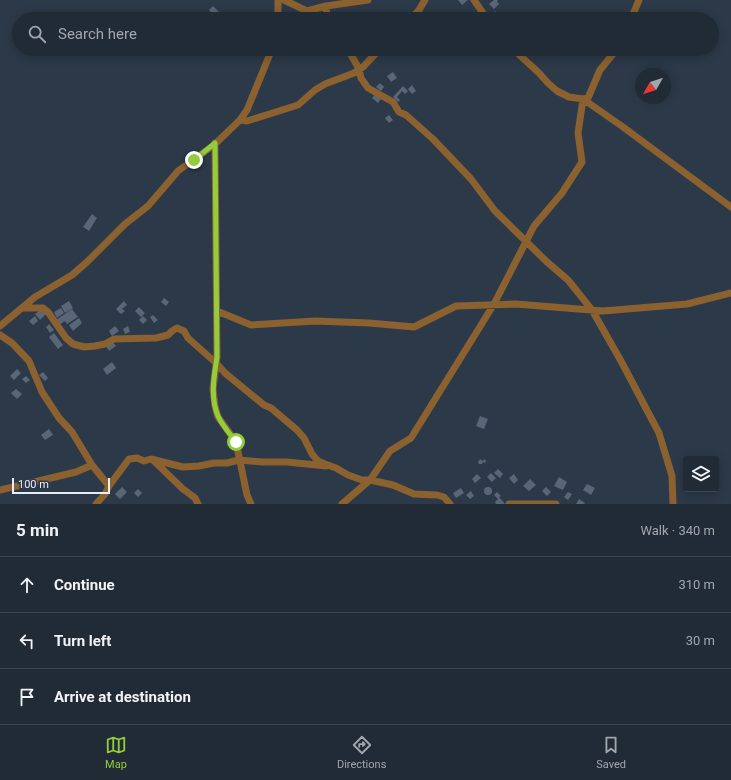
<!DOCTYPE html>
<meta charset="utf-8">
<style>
:root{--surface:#212b36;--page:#29333e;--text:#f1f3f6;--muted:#a2a7ad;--line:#3e4751;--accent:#93cd3e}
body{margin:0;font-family:Roboto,sans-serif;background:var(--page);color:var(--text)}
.controls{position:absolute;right:12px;bottom:12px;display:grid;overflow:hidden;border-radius:4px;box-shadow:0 2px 10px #0003}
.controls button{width:36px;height:36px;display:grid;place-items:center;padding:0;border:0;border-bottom:1px solid var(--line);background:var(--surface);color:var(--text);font:20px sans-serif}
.compass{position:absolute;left:635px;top:68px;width:36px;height:36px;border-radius:50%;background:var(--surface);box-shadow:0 2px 10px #0003;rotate:231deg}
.scale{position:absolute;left:12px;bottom:10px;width:98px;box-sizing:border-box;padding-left:4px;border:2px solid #e5edf6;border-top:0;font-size:11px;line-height:14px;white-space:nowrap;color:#e5edf6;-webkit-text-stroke:3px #2c3948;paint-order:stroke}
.stop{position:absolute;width:12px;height:12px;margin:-9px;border:3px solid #93cd3e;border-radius:50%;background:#fff}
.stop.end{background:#93cd3e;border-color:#fff;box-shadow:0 1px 4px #0008}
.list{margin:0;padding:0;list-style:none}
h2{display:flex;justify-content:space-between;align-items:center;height:52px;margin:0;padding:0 16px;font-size:17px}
h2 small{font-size:13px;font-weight:400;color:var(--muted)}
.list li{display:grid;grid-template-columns:26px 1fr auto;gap:12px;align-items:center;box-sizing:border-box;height:56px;padding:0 16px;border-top:1px solid var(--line)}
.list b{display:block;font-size:15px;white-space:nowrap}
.list em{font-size:13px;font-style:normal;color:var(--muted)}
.icon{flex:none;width:22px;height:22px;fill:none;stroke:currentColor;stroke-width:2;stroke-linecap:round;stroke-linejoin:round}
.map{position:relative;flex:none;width:731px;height:504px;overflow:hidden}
.search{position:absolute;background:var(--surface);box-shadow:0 2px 10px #0003;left:12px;right:12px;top:12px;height:44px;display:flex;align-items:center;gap:10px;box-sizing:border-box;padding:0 14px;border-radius:22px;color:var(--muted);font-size:15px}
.sheet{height:220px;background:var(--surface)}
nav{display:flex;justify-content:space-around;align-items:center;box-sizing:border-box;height:56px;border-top:1px solid var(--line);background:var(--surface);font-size:11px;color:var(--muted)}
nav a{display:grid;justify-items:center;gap:2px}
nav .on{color:var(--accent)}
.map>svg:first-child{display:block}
.building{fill:#596677}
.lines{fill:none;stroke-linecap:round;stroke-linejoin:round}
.street{stroke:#8a612f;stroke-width:7}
.route{stroke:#93cd3e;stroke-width:5}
</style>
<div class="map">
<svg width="731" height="504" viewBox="0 0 731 504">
<rect width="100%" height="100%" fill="#2c3948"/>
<path class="building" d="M458 0H468L462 5Z
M494 0H498L497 1 499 4 494 9 489 4Z
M213 6 220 13 215 17 209 10Z
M495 11 499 16 496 18 492 14Z
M394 12 398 17 395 19H388L387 18Z
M393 72 397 78 391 82 387 76Z
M380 83 384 87 381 91 376 87Z
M412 85 416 91 412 94 408 89Z
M403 86 408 91 405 94 402 91 397 97 400 100 398 102 393 97Z
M375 94 381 99 378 103 372 98Z
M389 115 393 120 389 123 385 118Z
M92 214 97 218 89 231 83 227Z
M164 298 169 302 166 306 161 302Z
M69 301 73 308 65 313 61 306Z
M124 301 127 305 122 309 125 311 121 314 116 309Z
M139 307 145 313 141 317 135 311Z
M61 308 64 313 57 318 54 312Z
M42 309 46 314 40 320 35 314Z
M72 309 78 317 67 324 65 321 59 325 56 320Z
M153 315 158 320 154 323 150 317Z
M35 316 38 321 33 325 29 321Z
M143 316 147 320 143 324 139 320Z
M79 318 82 323 73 331 69 325Z
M49 324 54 330 50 333 46 327Z
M115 326 119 331 112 336 109 331Z
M128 326 130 332 125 334 123 329Z
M54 333 63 345 58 349 49 337Z
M112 341 116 346 109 351 106 346Z
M112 362 116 368 107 375 103 369Z
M17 369 21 373 14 380 10 376Z
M43 372 48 378 45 381 39 375Z
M26 376 30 380 26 383 22 379Z
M16 389 22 394 17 399 11 393Z
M480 416 488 419 484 429 476 426Z
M49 429 53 435 45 440 41 435Z
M480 459 483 461 485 459 486 462 485 463 483 462 482 464H479L478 462Z
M498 469 503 474 500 478 494 473Z
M491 473 496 478 492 482 487 477Z
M477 474 481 478 475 483 472 479Z
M514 474 518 480 514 484 509 478Z
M559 477 567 482 563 490 554 486Z
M530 479 536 485 529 491 523 486Z
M587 484 595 488 591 495 583 490Z
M122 487 127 492 120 499 115 494Z
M546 487 551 492 547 496 542 491Z
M484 491a4 4 0 1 1 8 0a4 4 0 1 1-8 0Z
M461 488 464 493 456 498 453 493Z
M138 489 142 493 138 497 134 493Z
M471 491 474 496 470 499 466 495Z
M497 492 501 496 499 497 505 504H496L495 502 498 499 494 495Z
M568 492 572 494 568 500 564 497Z
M579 499 585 503 584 504H576Z"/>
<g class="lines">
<path class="street" d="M278 0V19
M284 0 307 11 326 6 368 0
M474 0 487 19
M326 6 327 17 328 19
M411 19 419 10 425 0
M631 19 639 0
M348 49 359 69 361 78 368 88 393 102 399 112 406 115 433 139 471 179 495 211 547 262 568 280 592 310 621 361 659 433 672 476 673 504
M513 49 539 73 548 83 557 91 569 97 583 99 623 127 731 207
M583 99 588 98 600 70 617 49
M240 120 247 121 298 105 315 90 325 84 354 73 363 67 380 49
M215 143 217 357 213 389 215 406 218 417 236 442 247 495 251 504
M22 308H43L48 312 66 338 73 344 84 347 95 346 105 344 114 339 156 338 168 335 172 331 177 328 184 331 188 338 216 363 225 373 264 405 271 408 297 430 304 438 312 454 318 461 325 464 336 468 348 475 362 480H370L393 485 414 494 437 495 444 497 450 504
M217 311 251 325 315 321 369 323 414 327 456 306 516 304 603 311 687 304 731 293
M0 326 35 297 72 275 87 262 125 224 148 206 178 171 214 145 240 120 247 110 272 49
M0 335 12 343 29 361 42 392 59 418 72 432 92 465
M154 461 183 489 195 498 198 504
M0 490 76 472 92 465 109 486 129 459 137 458 144 461 151 459 183 467 199 466 214 463H227L239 460 262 462H287L326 466
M96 504 105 494 109 486
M342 504 370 480 390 451 411 438 494 304 534 226 562 193 582 162 578 133 583 99
M509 504H556"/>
</g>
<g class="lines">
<path class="route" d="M194 160 215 143 217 357C214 376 210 397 218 416 222 425 230 434 236 442"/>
</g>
</svg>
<div class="controls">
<button><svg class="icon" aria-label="layers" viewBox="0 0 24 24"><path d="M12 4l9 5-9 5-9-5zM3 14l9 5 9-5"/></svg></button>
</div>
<svg class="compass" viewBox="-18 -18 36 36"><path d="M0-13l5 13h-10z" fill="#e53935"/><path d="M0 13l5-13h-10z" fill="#a2a7ad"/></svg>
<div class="scale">100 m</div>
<div class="stop" style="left:236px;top:442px"></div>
<div class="stop end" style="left:194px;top:160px"></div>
<div class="search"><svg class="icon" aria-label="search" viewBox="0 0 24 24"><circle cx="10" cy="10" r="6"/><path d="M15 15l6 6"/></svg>Search here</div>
</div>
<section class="sheet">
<h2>5 min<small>Walk · 340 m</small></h2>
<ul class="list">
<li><svg class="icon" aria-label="ahead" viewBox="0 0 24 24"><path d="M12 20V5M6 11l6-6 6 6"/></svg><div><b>Continue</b></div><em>310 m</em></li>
<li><svg class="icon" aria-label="left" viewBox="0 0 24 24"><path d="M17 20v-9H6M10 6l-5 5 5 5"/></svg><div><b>Turn left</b></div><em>30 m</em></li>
<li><svg class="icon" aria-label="arrive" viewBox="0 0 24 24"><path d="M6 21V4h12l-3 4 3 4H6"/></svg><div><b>Arrive at destination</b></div></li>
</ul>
</section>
<nav>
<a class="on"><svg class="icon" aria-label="map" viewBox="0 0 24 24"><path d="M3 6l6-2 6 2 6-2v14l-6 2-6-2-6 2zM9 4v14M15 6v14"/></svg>Map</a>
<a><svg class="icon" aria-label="directions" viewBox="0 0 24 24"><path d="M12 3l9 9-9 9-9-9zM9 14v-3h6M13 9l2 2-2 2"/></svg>Directions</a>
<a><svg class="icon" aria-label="saved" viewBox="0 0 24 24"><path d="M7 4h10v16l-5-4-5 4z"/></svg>Saved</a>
</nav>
